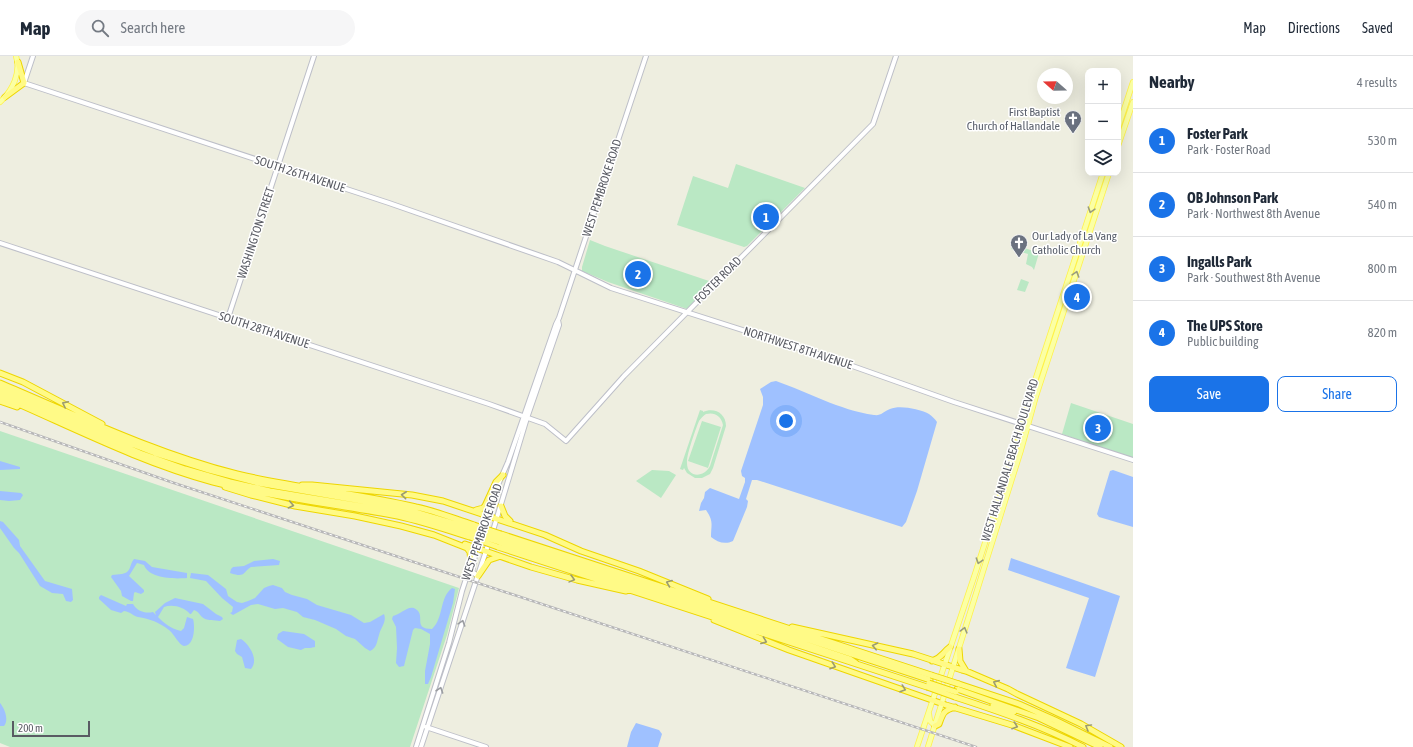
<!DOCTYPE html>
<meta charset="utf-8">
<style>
:root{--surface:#fff;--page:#f6f6f7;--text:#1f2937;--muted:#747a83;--line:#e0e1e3;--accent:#1a73e8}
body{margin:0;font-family:"Asap Condensed",sans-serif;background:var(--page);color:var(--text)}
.controls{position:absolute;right:12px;top:12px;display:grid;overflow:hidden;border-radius:8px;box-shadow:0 4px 16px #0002}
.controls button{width:36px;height:36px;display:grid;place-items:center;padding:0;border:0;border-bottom:1px solid var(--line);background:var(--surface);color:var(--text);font:20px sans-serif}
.compass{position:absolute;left:1037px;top:12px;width:36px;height:36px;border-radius:50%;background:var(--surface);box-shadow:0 4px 16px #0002;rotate:290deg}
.scale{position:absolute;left:12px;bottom:10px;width:78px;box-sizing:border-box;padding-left:4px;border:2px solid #595b63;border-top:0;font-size:11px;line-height:14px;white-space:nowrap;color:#595b63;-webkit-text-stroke:3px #fff;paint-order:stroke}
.you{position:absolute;left:786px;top:365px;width:14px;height:14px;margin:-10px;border:3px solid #fff;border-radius:50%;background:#1a73e8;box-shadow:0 0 0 6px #1a73e833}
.badge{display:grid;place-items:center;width:26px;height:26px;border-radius:50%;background:var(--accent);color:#fff;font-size:13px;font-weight:700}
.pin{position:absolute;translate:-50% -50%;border:2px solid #fff;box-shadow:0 1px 4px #0006}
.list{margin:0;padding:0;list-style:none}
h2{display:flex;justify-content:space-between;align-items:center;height:52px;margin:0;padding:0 16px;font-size:17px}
h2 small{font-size:13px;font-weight:400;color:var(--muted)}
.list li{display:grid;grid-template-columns:26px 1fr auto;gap:12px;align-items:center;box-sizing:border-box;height:64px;padding:0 16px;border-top:1px solid var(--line)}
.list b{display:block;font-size:15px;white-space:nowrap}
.list p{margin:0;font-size:13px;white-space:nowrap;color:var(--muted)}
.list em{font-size:13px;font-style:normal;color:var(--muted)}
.actions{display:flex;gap:8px;padding:12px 16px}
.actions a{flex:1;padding:9px 0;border:1px solid var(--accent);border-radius:8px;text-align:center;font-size:14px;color:var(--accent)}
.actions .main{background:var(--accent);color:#fff}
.icon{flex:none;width:22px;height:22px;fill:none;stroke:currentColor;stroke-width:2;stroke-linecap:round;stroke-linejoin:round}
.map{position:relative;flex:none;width:1133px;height:691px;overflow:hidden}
header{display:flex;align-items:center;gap:24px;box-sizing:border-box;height:56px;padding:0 20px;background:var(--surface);border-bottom:1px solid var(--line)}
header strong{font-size:19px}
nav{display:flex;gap:22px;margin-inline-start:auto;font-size:14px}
.search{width:280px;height:36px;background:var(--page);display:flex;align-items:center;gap:10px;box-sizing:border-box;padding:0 14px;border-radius:22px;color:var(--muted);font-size:15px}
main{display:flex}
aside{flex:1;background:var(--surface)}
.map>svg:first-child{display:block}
.green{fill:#bae8c4;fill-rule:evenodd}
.water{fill:#9fc1ff}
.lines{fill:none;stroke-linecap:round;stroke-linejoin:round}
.secondary-casing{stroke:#bdbfc8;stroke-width:6}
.primary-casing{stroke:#fff248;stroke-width:6}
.highway-casing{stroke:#eed600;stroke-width:7}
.secondary{stroke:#fff;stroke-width:4}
.primary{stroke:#fbffa4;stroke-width:4.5}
.highway{stroke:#fffa86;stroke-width:5}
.rail-casing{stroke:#b7b7b8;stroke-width:2.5}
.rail{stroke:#fff;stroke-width:1;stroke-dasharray:3;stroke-linecap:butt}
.highway-bridge-casing{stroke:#eed600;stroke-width:7;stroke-linecap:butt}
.highway-bridge{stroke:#fffa86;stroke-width:5}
.oneway{stroke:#9a9d7d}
.oneway2{stroke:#9b9b71}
.oneway3{stroke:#9b9da1}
.labels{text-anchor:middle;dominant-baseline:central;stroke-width:3;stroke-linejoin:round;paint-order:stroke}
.worship-label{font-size:12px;fill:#5b616d;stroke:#fff;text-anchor:end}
.street-label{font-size:12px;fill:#595b63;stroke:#fff}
</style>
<header>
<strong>Map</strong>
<div class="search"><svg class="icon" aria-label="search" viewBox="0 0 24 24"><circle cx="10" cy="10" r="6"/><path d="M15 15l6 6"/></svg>Search here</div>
<nav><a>Map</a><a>Directions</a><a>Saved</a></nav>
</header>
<main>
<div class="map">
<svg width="1133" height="691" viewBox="0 0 1133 691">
<rect width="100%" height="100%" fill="#eeeee0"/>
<path class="green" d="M736 108 805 132 747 190 744 191 677 169 693 120 728 132Z
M590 184 605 190 712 226 687 253 608 226 582 215V211Z
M1013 188 1039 197 1034 214 1032 211 1026 208 1028 198 1011 193Z
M1021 223 1029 226 1025 236 1017 234Z
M1071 347 1133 368V403L1062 378Z
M700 354 703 355V356C714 351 726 357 726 370L713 412 710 418 702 422H695L687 417 684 412 683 414 680 413ZM706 358C715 356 721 360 723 369L710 410C704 422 687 422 687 407 686 400 696 372 699 365 701 362 703 360 706 358Z
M702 365 721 371 708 412 688 405Z
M0 375 459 532 447 579 410 691H10L0 687Z
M652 414 669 415 676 419 661 442 636 425Z"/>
<path class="water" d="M776 325C808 336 839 354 874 359 881 360 883 356 890 353 900 349 919 353 929 358 932 360 935 363 937 366L917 435 906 466 902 471 757 424H752L746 443 748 445 747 451 733 485C725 489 717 486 711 481 711 468 714 466 706 454L699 455 701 447 704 442 705 436 710 432 739 443 745 426V422L742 420 741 415 763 349V341L760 333 771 326Z
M0 405 20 411V413L0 414Z
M1113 414 1133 421V471L1099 461 1097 458 1110 415Z
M0 435 21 437 23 439 20 444 9 445 0 444Z
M0 465 3 466 19 484 20 490 45 525 72 533 73 544 71 546 66 545 63 538 52 537 40 530 19 497 14 492 0 472Z
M1011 502 1120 540 1095 621 1066 612 1089 542 1008 514Z
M134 503 145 505 152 511 187 517V522C175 523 149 523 144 509L137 507 129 520 144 534V536L141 538 135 536 134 537 133 545H131L122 540 121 535 111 521 112 519C116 519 118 518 122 518 132 516 129 509 134 503Z
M273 503 280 505 279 509 251 511C242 517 245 522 230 517L231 513 233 511 244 510 254 505Z
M191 517 208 519 226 533 228 540 237 546 242 547 248 545 255 542 264 532 269 530 273 529 282 532 285 536 292 539 307 543 317 549 351 559 364 567 370 566 384 558C387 566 381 571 379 579 377 585 377 592 370 595L365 592 355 583 346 580 336 573 315 564 303 561 297 556 283 552 275 553 258 548 251 549 233 559 230 557 232 556 233 551 222 542 206 525 190 522Z
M452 532 455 533 453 547 431 621 428 628H425V615L430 588V578L421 573 415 572 413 574 404 610 399 611 396 607 397 592 396 571 392 563 393 560C401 559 409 547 417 554 425 561 413 573 432 573 444 562 439 542 452 532Z
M101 539 126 550 127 548H133C137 555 145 558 153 556L156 559 155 556 165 547 175 542 203 548 216 558 222 561 223 563 220 565C215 564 206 565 202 561 199 558 199 556 194 554L191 558H190C184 551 173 548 164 551L158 561C164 567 171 573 181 575L184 572 187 561 193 563C195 569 195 590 184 590 179 589 174 578 169 574 159 566 150 563 138 561 133 560 131 556 124 555L121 557 111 554 99 543V541Z
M283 575 304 578 315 585V591L310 592H305L301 594 288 591 277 583 278 578Z
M241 583C250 589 259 604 251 613L245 612 242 601 237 598 235 595 237 584Z
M0 647C5 653 9 664 4 670H0Z
M636 667 659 674 662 678 658 691H627L631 676Z"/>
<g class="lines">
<g class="secondary-casing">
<path id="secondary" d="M33 0 24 27 389 147 558 206 611 232 827 301 954 346 1133 404
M0 187 489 348 545 368 566 385 624 320 873 68 896 0
M228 262 314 0
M482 475 494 438 508 406 556 268 559 262 646 0
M492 478 527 362 559 269 558 264
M475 500 472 516 478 520
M426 671 486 691
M416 691 449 587 462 535 479 483
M421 691 489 486"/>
</g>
<g class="primary-casing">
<path id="primary" d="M0 46C13 34 21 17 16 0
M1118 72 1133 26
M1118 90 1133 46
M929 658 930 665 935 670
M917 691 975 518 1018 384 1031 337 1103 117
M928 691 1021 394 1036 340 1109 117"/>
</g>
<g class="highway-casing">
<path id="highway" d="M5 41 24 27 18 6
M0 317 23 326 102 368
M0 327C78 360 155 397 237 418 296 432 357 437 416 451 436 455 455 463 474 469
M0 331 129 387 155 397 209 414 258 427 402 452 472 473
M0 336 140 397 185 413 230 426 270 435 397 456 422 462 472 477
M0 340C70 370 139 406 213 426 272 441 332 448 392 459 419 464 444 473 470 481
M0 345 17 351
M302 429H312L412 439 443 445 545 479 581 495 639 515 708 543
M225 431 251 439 295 450 355 460 401 470 434 479 467 492 470 496 471 506
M501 450 505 460 510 465
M476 454 483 452 485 450 496 426 503 419
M501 478 931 619
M500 482 930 624
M499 486 850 603 856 607
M465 488 531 511 577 524 626 535
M498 491 927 631
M478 520 489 504 498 501
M714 564 789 594 946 649 1015 670 1070 691
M792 571 913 598 962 614 966 615 1008 633 1017 638 1081 668 1121 691
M959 593 960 605 966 615
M932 605C943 601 942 597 950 591
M959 628 1019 648 1055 664 1110 691
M957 633 1039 662 1100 691
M955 641C998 655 1042 670 1083 691
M993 649 1014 656
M935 670 939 668C943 657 943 655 955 651"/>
</g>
<use href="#secondary" class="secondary"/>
<use href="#primary" class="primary"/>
<use href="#highway" class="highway"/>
<g class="rail-casing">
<path id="rail" d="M0 366 171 426 976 691"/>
</g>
<use href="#rail" class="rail"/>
<g class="highway-bridge-casing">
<path id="highway-bridge" d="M474 469 501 478
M472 473 500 482
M472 477 499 486
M470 481 498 491
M931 619 959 628
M929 627 956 636
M927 631 955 641"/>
</g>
<use href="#highway-bridge" class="highway-bridge"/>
</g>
<defs><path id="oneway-chevron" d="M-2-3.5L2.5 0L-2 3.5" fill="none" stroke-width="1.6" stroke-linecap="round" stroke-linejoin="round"/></defs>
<g class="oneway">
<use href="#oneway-chevron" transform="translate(1091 154) rotate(108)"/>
<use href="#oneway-chevron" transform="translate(1076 218) rotate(-72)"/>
<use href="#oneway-chevron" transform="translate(979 505) rotate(108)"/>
<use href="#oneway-chevron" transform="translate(964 574) rotate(-75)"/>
</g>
<g class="oneway2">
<use href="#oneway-chevron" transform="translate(65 348) rotate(-153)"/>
<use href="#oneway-chevron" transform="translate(404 439) rotate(-174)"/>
<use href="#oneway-chevron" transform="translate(291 449) rotate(12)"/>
<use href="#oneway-chevron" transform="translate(572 523) rotate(15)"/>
<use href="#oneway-chevron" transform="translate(669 527) rotate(-159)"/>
<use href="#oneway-chevron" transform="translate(764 585) rotate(21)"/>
<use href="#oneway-chevron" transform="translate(875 590) rotate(-167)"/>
<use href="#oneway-chevron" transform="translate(833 610) rotate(19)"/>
<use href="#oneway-chevron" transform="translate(996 627) rotate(-156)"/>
<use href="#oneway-chevron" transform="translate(903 633) rotate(19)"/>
<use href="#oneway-chevron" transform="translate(1015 670) rotate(19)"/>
<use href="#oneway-chevron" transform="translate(1088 671) rotate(-150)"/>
</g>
<g class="oneway3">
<use href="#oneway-chevron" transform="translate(462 567) rotate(-72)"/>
<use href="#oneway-chevron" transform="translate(440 634) rotate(-71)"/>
</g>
<defs>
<g id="church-pin" transform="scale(0.9)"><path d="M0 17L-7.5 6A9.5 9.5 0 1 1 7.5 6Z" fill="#6b7280" stroke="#fff"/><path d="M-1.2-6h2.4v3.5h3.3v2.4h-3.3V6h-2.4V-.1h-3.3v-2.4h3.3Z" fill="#fff"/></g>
</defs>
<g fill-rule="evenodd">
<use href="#church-pin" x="1073" y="63"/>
<use href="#church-pin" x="1019" y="187"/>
</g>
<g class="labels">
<g class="worship-label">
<text x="1060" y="56">First Baptist<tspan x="1060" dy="14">Church of Hallandale</tspan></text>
<text x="1032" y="180" text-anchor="start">Our Lady of La Vang<tspan x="1032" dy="14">Catholic Church</tspan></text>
</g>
<g class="street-label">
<text transform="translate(300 118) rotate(18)">SOUTH 26TH AVENUE</text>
<text transform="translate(602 132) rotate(-72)">WEST PEMBROKE ROAD</text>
<text transform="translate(256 177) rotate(-72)">WASHINGTON STREET</text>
<text transform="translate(718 224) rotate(-45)">FOSTER ROAD</text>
<text transform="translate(264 274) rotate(18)">SOUTH 28TH AVENUE</text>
<text transform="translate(798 292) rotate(18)">NORTHWEST 8TH AVENUE</text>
<text transform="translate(1010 404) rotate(-73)">WEST HALLANDALE BEACH BOULEVARD</text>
<text transform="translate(482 476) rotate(-71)">WEST PEMBROKE ROAD</text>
</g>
</g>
</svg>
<div class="controls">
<button>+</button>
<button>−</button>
<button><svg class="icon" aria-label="layers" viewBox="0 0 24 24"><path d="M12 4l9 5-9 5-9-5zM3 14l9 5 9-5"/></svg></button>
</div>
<svg class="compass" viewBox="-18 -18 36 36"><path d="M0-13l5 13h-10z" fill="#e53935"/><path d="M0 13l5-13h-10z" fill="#747a83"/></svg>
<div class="scale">200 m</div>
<div class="you"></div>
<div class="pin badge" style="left:766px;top:161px">1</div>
<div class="pin badge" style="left:638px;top:218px">2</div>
<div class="pin badge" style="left:1098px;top:372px">3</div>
<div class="pin badge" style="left:1077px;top:241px">4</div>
</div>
<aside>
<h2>Nearby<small>4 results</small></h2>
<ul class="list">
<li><span class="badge">1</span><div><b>Foster Park</b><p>Park · Foster Road</p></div><em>530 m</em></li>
<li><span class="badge">2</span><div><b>OB Johnson Park</b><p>Park · Northwest 8th Avenue</p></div><em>540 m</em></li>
<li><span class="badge">3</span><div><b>Ingalls Park</b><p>Park · Southwest 8th Avenue</p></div><em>800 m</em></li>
<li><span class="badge">4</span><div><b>The UPS Store</b><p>Public building</p></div><em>820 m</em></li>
</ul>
<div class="actions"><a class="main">Save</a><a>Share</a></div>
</aside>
</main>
